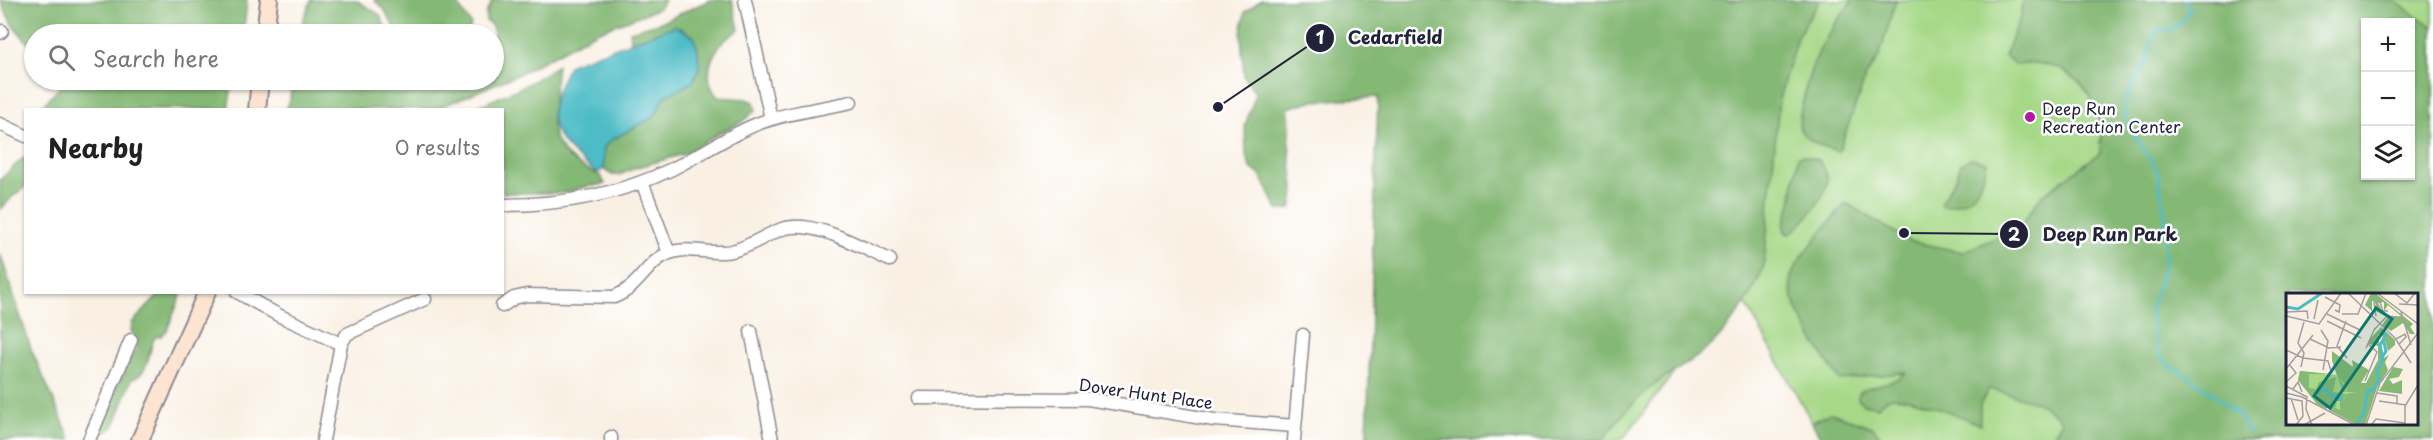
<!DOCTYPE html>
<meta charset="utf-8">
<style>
:root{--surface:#fff;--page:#f2f2f2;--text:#222;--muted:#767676;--line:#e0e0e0}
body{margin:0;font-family:"Playpen Sans",sans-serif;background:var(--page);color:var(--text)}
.controls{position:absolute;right:18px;top:18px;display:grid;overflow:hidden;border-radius:0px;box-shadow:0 2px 4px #0004}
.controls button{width:54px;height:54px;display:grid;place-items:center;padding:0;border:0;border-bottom:2px solid var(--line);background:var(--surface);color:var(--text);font:30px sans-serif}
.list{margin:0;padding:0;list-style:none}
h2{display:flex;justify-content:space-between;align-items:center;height:78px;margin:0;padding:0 24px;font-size:26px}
h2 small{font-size:20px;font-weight:400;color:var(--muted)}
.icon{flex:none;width:33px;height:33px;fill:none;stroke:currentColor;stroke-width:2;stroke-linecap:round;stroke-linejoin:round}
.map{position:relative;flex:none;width:2433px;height:440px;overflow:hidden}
.search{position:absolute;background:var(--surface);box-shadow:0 2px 4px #0004;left:24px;top:24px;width:480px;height:66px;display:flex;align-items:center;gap:15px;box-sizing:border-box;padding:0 21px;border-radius:33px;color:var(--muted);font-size:22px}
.panel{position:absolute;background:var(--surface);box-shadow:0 2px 4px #0004;left:24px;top:108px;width:480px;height:186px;border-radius:0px}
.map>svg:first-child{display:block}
.green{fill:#a6d887;stroke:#647d61;stroke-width:1.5;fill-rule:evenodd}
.forest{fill:#84b874;stroke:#536d58;stroke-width:1.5;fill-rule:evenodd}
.water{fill:#4ebcc6;stroke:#386f80;stroke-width:1.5}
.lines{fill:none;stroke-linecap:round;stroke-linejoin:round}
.stream{stroke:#4ebcc6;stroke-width:3}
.minor-casing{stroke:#8e898f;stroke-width:15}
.secondary-casing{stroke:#8e898f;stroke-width:20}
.minor{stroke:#fff;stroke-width:12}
.secondary{stroke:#fde4d1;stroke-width:16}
.poi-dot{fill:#b5179e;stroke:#fff;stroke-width:2}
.labels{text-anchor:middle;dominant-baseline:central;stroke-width:5;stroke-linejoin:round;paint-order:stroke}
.poi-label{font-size:16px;fill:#22223b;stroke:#fff;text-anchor:start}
.street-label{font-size:16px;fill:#22223b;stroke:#fff}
.inset-river{fill:none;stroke:#4ebcc6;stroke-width:3}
.inset-road{fill:none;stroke:#a39ea0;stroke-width:1.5}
.view{fill:#0f766e;fill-opacity:0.15;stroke:#0f766e;stroke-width:3}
.inset-edge{fill:none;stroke:#22223b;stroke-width:3}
.leader{fill:none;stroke:#22223b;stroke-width:2}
.callout-dot{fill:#22223b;stroke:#fff;stroke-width:2}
.mark-label{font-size:18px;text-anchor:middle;font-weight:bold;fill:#fff}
.callout-label{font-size:18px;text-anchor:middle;font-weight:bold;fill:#22223b;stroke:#fff;stroke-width:5;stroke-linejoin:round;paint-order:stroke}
</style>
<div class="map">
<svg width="2433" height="440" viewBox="0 0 2433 440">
<rect width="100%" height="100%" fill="#fff"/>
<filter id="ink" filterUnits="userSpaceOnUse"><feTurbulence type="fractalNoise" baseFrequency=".0167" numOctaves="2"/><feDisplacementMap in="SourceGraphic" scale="12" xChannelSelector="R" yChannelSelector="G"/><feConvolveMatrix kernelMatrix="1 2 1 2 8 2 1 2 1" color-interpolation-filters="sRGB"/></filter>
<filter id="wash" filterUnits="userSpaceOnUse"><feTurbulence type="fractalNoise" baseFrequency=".008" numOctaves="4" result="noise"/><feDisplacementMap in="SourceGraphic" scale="24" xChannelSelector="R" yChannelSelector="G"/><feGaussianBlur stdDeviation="1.35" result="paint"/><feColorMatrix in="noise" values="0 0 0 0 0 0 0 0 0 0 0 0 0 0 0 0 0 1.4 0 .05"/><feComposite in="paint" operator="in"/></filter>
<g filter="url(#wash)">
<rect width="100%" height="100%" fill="#f9f0e3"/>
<path class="green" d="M1382 0H2433V440H1822L1738 290 1622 440H1367ZM2366 22H2410V176H2366ZM2288 294H2416V424H2288Z"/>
<path class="forest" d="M0 0H247L245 20 241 34H34V50L12 24Z
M311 0H356L380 15 388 34H298Z
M374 0H460L459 7 471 24 468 34H398L384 9Z
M493 0H665L659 8 652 11 596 32 519 74 436 109H286L290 100 292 80H411L421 87 429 88 452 80H494V33L492 26 486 21V13Z
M710 0H732L739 29C734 34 725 39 720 45 708 61 704 82 718 97L747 99 754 102 756 110 742 122 721 132 687 153 635 168 619 175H612L604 169V147L611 140 654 117 665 96 692 83C697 57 706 38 675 26L631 42 630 31 664 21Z
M1261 0H1820L1797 37 1779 99 1764 265C1756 290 1727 333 1707 349 1692 362 1673 371 1657 383 1636 398 1618 419 1603 440H1367L1378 97 1311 101 1288 108C1292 127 1288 138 1290 156 1292 176 1297 189 1291 209L1278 210 1261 176 1250 167 1246 154 1245 125 1256 94 1244 77 1241 33 1245 12Z
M1853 0H1896L1879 57 1866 76 1839 151C1828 149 1805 141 1800 129 1797 119 1802 107 1804 97 1810 60 1830 29 1853 0Z
M2022 0H2393L2433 27V440H2051L2062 421C2044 400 2015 396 1989 389L1980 405V425C1963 417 1905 393 1889 398 1886 399 1881 404 1878 407L1863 404 1858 399 1859 392C1873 383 1895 385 1906 372L1840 380C1826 361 1784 300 1791 277 1797 257 1832 221 1846 203L1909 241 1963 252 2019 228 2042 195 2100 153 2101 129 2090 95 2080 83 2059 68 2037 63 2017 65 2004 56 2021 15ZM2366 22H2410V176H2366ZM2288 294H2416V424H2288Z
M557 65C551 124 539 149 601 176L605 184 580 188 566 193H503L502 110H468C499 97 530 86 557 65Z
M67 80H233L228 109H39Z
M1801 155 1819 160C1823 167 1828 173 1827 183 1826 196 1801 228 1789 234L1785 232 1784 225 1791 203 1798 157Z
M23 158H25V187L12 197 0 210V180Z
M1970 158 1987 162C1980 190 1975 203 1944 206L1941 204 1942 200 1956 178 1961 164Z
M0 253 31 349 71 440H0Z
M161 293H182L167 330 161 336 155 337C148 350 150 374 132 379L113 428 106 432 99 429 125 366 134 353 137 345 131 332 132 323Z
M1831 413 1872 427 1884 440H1822L1812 422Z"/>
<path class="water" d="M675 26 693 36 698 50 699 69 692 83 665 96 654 117 611 140 604 147V169L597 173C549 137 539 119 570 64Z"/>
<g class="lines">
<path class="stream" d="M2185 0 2190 9 2182 22 2170 30 2160 29 2153 34 2147 60 2125 101V114L2130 128 2157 170 2165 215V264L2150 312 2155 340 2160 357 2171 367 2182 372 2216 396 2237 414 2250 433"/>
</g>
</g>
<g filter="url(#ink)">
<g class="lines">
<g class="minor-casing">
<path id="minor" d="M745 0 771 119
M0 33 2 31
M0 124 26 136
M642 182 669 253
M502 205C561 205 619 195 672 169 701 155 727 136 757 124 787 112 821 109 851 102
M237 292 278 315 341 344
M502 306 514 298 527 295 614 297C640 287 646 263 667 254 684 246 704 253 722 252 743 252 762 236 782 229 812 218 862 248 890 260
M751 331 772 440
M919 398 1088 399 1214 420 1295 426
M89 440 131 340
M323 440 341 344 347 334 425 299
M611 440V437
M1294 440 1303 335"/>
</g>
<g class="secondary-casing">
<path id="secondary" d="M265 34 269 0
M257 110 260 80
M140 440 207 292"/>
</g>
<use href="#minor" class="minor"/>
<use href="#secondary" class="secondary"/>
</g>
</g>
<circle class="poi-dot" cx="2030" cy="117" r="6"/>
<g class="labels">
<g class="poi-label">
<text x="2042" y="108">Deep Run<tspan x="2042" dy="18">Recreation Center</tspan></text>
</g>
<g class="street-label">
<text transform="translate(1146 393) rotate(8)">Dover Hunt Place</text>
</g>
</g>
<g transform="translate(2286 293)">
<rect width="132" height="132" fill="#f9f0e3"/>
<path d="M46 58 69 95 81 96 80 129 31 111 12 87 14 78 51 82Z" fill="#a6d887"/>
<path d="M85 0H89L127 31 124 34 129 41H124L117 30 105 38 96 32 101 25 115 23 102 12 98 18V9L92 10 99 23 88 17 90 10 86 8V18L79 12ZM95 34 109 47V52L102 58 98 44 92 42 95 61 98 65 103 62 99 69 102 77 91 95 79 132H71L43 117 51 109 49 115 54 117V108H50L40 116 31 111 12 87 14 78 44 81H23V95L30 96 33 89 50 84 47 99 60 101 57 108 61 101 70 99H61L59 91 53 85 59 94 60 99H57L46 68V58L67 74 66 67 83 77 75 90H80L92 67V53L83 51V47ZM107 74 117 76 113 84 103 86 107 91 116 87V101L93 98Z" fill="#84b874"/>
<path class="inset-river" d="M0 14 12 16 36 0M97 63 100 58 97 46M33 97 39 96 50 106H57M71 130 78 120 82 97H87L93 87 91 78 97 67 94 52 101 40"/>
<path class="inset-road" d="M62 0 109 45 125 70M91 0 132 31M108 0 121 10 129 0M39 4 54 12 53 19 49 17M113 11 132 12M0 19 21 18 22 26M115 19 125 52M41 21 74 37M56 21H72L80 0M0 23 33 31 55 0M90 23 88 10 94 9 97 18H102M28 26 32 7M41 28 75 45M60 28 51 53 61 65M35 37 42 48 37 77M88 37 101 23 111 24M24 46 43 55 55 54M110 46 119 41 120 44 113 51M80 55 89 35M0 57 17 65 42 68 45 78M15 74 18 60 12 50 18 29M0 76 27 42M79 88 91 59 82 51M0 89 10 80 3 71M0 93 21 104 20 116 26 132M7 96 12 89 16 99M0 100 16 104 69 132M91 100 111 103V110M0 105 16 108 17 123 10 132M5 105 12 127M93 108 120 112M18 132 39 120M80 132 94 90 132 40M85 132 90 126 119 130M119 132V113L132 92"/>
<path class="view" d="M90 15 106 26 44 115 28 103Z"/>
<rect width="132" height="132" class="inset-edge"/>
</g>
<path class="leader" d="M1218 107L1320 38M1904 233L2014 234"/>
<g class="callout-dot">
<circle cx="1218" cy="107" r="6"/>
<circle cx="1904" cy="233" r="6"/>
<circle cx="1320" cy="38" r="15"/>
<circle cx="2014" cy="234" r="15"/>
</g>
<g class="mark-label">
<text x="1320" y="44">1</text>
<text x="2014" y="241">2</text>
</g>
<g class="callout-label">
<text x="1395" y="44">Cedarfield</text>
<text x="2110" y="241">Deep Run Park</text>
</g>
</svg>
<div class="controls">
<button>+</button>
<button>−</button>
<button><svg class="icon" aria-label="layers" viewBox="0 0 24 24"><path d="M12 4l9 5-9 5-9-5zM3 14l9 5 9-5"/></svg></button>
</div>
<div class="search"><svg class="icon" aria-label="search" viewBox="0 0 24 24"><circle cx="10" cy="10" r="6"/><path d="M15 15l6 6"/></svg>Search here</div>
<section class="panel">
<h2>Nearby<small>0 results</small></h2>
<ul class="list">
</ul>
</section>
</div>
